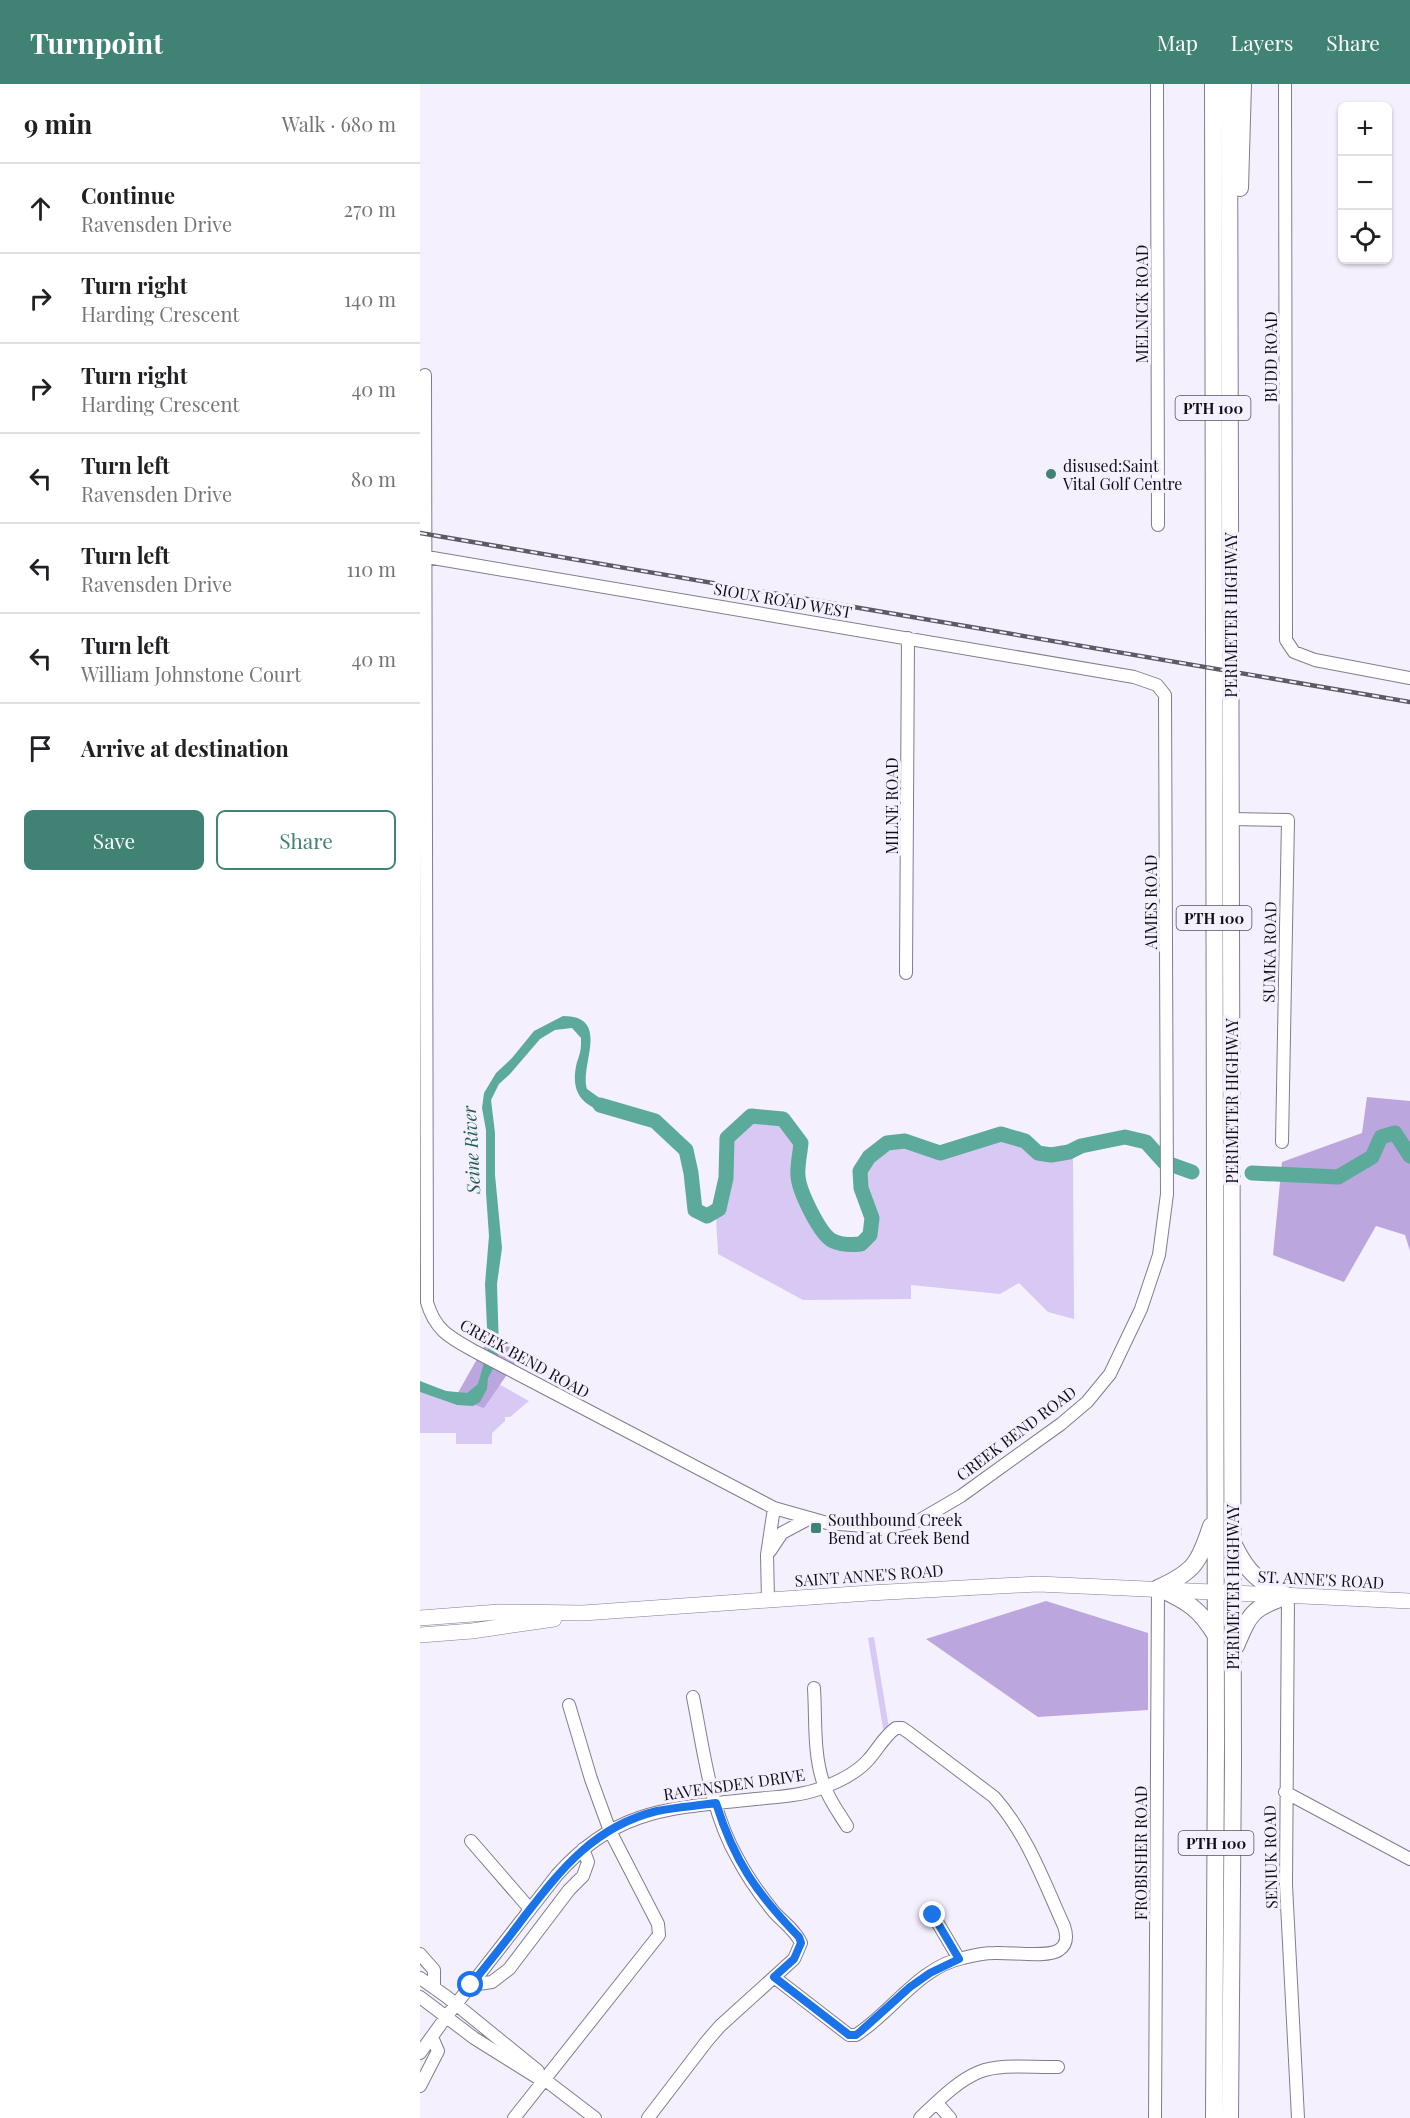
<!DOCTYPE html>
<meta charset="utf-8">
<style>
:root{--surface:#fff;--page:#f2f2f2;--text:#202124;--muted:#757577;--line:#e0e0e0;--accent:#408375}
body{margin:0;font-family:"Playfair Display",serif;background:var(--page);color:var(--text)}
.controls{position:absolute;right:18px;top:18px;display:grid;overflow:hidden;border-radius:9px;box-shadow:0 2px 4px #0004}
.controls button{width:54px;height:54px;display:grid;place-items:center;padding:0;border:0;border-bottom:2px solid var(--line);background:var(--surface);color:var(--text);font:30px sans-serif}
.stop{position:absolute;width:18px;height:18px;margin:-14px;border:4px solid #1a73e8;border-radius:50%;background:#fff}
.stop.end{background:#1a73e8;border-color:#fff;box-shadow:0 2px 6px #0008}
.list{margin:0;padding:0;list-style:none}
h2{display:flex;justify-content:space-between;align-items:center;height:78px;margin:0;padding:0 24px;font-size:26px}
h2 small{font-size:20px;font-weight:400;color:var(--muted)}
.list li{display:grid;grid-template-columns:39px 1fr auto;gap:18px;align-items:center;box-sizing:border-box;height:90px;padding:0 24px;border-top:2px solid var(--line)}
.list b{display:block;font-size:22px;white-space:nowrap}
.list p{margin:0;font-size:20px;white-space:nowrap;color:var(--muted)}
.list em{font-size:20px;font-style:normal;color:var(--muted)}
.actions{display:flex;gap:12px;padding:18px 24px}
.actions a{flex:1;padding:14px 0;border:2px solid var(--accent);border-radius:9px;text-align:center;font-size:21px;color:var(--accent)}
.actions .main{background:var(--accent);color:#fff}
.icon{flex:none;width:33px;height:33px;fill:none;stroke:currentColor;stroke-width:2;stroke-linecap:round;stroke-linejoin:round}
.map{position:relative;flex:none;width:990px;height:2034px;overflow:hidden}
header{display:flex;align-items:center;gap:36px;box-sizing:border-box;height:84px;padding:0 30px;background:var(--accent);color:#fff}
header strong{font-size:28px}
nav{display:flex;gap:33px;margin-inline-start:auto;font-size:21px}
main{display:flex}
aside{flex:1;background:var(--surface)}
.map>svg:first-child{display:block}
.green{fill:#d8c8f4}
.forest{fill:#bba6de}
.water{fill:#5caa99}
.lines{fill:none;stroke-linecap:round;stroke-linejoin:round}
.river{stroke:#5caa99;stroke-width:15}
.minor-casing{stroke:#827d8d;stroke-width:14}
.major-casing{stroke:#827d8d;stroke-width:16}
.highway-casing{stroke:#827d8d;stroke-width:18}
.minor{stroke:#fff;stroke-width:12}
.major{stroke:#fff;stroke-width:15}
.highway{stroke:#fff;stroke-width:16}
.rail-casing{stroke:#5d5a63;stroke-width:4.5}
.rail{stroke:#f5f0fe;stroke-width:2;stroke-dasharray:7;stroke-linecap:butt}
.route{stroke:#1a73e8;stroke-width:8}
.poi-dot{fill:#408375;stroke:#f5f0fe;stroke-width:2}
.labels{text-anchor:middle;dominant-baseline:central;stroke-width:6;stroke-linejoin:round;paint-order:stroke}
.shield{fill:#f5f0fe;stroke:#55525b;stroke-width:1.5}
.shield-label{font-size:15px;font-weight:bold;fill:#110f15}
.street-label{font-size:16px;fill:#110f15;stroke:#f5f0fe}
.poi-label{font-size:16px;fill:#110f15;stroke:#f5f0fe;text-anchor:start}
.water-label{font-size:18px;font-style:italic;fill:#1f5f53;stroke:#f5f0fe}
</style>
<header>
<strong>Turnpoint</strong>
<nav><a>Map</a><a>Layers</a><a>Share</a></nav>
</header>
<main>
<aside>
<h2>9 min<small>Walk · 680 m</small></h2>
<ul class="list">
<li><svg class="icon" aria-label="ahead" viewBox="0 0 24 24"><path d="M12 20V5M6 11l6-6 6 6"/></svg><div><b>Continue</b><p>Ravensden Drive</p></div><em>270 m</em></li>
<li><svg class="icon" aria-label="right" viewBox="0 0 24 24"><path d="M7 20v-9h11M14 6l5 5-5 5"/></svg><div><b>Turn right</b><p>Harding Crescent</p></div><em>140 m</em></li>
<li><svg class="icon" aria-label="right" viewBox="0 0 24 24"><path d="M7 20v-9h11M14 6l5 5-5 5"/></svg><div><b>Turn right</b><p>Harding Crescent</p></div><em>40 m</em></li>
<li><svg class="icon" aria-label="left" viewBox="0 0 24 24"><path d="M17 20v-9H6M10 6l-5 5 5 5"/></svg><div><b>Turn left</b><p>Ravensden Drive</p></div><em>80 m</em></li>
<li><svg class="icon" aria-label="left" viewBox="0 0 24 24"><path d="M17 20v-9H6M10 6l-5 5 5 5"/></svg><div><b>Turn left</b><p>Ravensden Drive</p></div><em>110 m</em></li>
<li><svg class="icon" aria-label="left" viewBox="0 0 24 24"><path d="M17 20v-9H6M10 6l-5 5 5 5"/></svg><div><b>Turn left</b><p>William Johnstone Court</p></div><em>40 m</em></li>
<li><svg class="icon" aria-label="arrive" viewBox="0 0 24 24"><path d="M6 21V4h12l-3 4 3 4H6"/></svg><div><b>Arrive at destination</b></div></li>
</ul>
<div class="actions"><a class="main">Save</a><a>Share</a></div>
</aside>
<div class="map">
<svg width="990" height="2034" viewBox="0 0 990 2034">
<rect width="100%" height="100%" fill="#f5f0fe"/>
<path class="green" d="M354 1029C363 1033 371 1037 375 1046 382 1059 376 1074 378 1088 380 1100 387 1111 392 1122 403 1147 418 1175 449 1154 450 1146 452 1138 450 1131 448 1117 436 1100 441 1086 443 1079 449 1073 454 1068 487 1041 494 1069 528 1066 548 1064 563 1048 585 1052 615 1057 610 1092 653 1069L654 1235 628 1228 599 1199 580 1210 491 1201V1215L383 1216 298 1170C298 1157 295 1140 297 1128 299 1120 304 1114 305 1106 306 1095 303 1084 303 1073 301 1043 331 1036 354 1029Z
M68 1294 109 1317 90 1333H85V1337L72 1349V1360H36V1349H0V1308L37 1321Z
M454 1553 470 1650 465 1656 448 1554Z"/>
<path class="forest" d="M947 1013 990 1017V1167L985 1151 956 1142 924 1198 853 1171 862 1078 942 1049Z
M70 1252 102 1269 64 1324 35 1314Z
M626 1517 728 1549V1626L618 1633 506 1555Z"/>
<path class="water" d="M143 932C192 932 159 982 167 1005L181 1015 199 1020V1031C168 1026 148 1014 157 978 159 972 161 967 161 960V954L152 944 135 946 120 955 90 990 79 1000 71 1016 75 1049V1091L82 1164 77 1200 79 1266 74 1283 68 1294 67 1305 60 1318 53 1322 37 1321 0 1308V1297L26 1307 47 1309 58 1300 68 1265 65 1200 69 1152 66 1109V1046L62 1024 64 1009 76 989 92 974 114 947Z"/>
<g class="lines">
<path class="river" d="M180 1021 235 1037 266 1066 271 1089 275 1126 287 1132 299 1125 306 1094 307 1054 331 1032 363 1035 381 1059C380 1070 377 1082 378 1092 379 1107 400 1151 413 1157 422 1161 432 1161 441 1160L450 1151 452 1134 441 1104 440 1087 449 1073 467 1059 485 1057 520 1069 581 1050 605 1057 618 1069 631 1071 649 1068 661 1062 705 1053 726 1058 744 1078 772 1088
M832 1089 918 1093 952 1073 961 1053 975 1049 990 1072"/>
<g class="minor-casing">
<path id="minor" d="M737 0 738 441
M865 0 866 556 874 568 895 576 990 594
M5 291 7 1218C15 1247 31 1254 56 1268L354 1424 407 1439 469 1444 500 1436 541 1412 641 1340 667 1318 690 1290 721 1225 739 1171 747 1110 745 611 737 601 714 593 7 473
M810 735 868 736 862 1058
M486 889 488 554
M350 1467 362 1449 390 1434
M868 1512 866 1801 878 2034
M348 1516 347 1471 354 1424
M394 1604C396 1637 393 1670 404 1701 409 1716 419 1729 427 1742
M865 1708 990 1775
M51 1757 110 1825
M513 1831 539 1875
M0 1870 14 1886V1904
M0 1894 27 1913 118 1987
M51 1901 72 1898 89 1885 149 1806 163 1792 168 1778 163 1765
M0 1913 54 1954 118 1994 124 1995 175 2034
M0 1969 26 1933 137 1791C196 1724 252 1724 335 1715 356 1713 379 1712 399 1705 416 1699 437 1689 449 1675 458 1665 465 1651 476 1644H482L488 1648 574 1713C607 1750 624 1798 644 1842 647 1851 648 1860 639 1866 628 1874 590 1868 575 1869 564 1869 554 1871 543 1874 499 1883 471 1929 436 1951H429L354 1893
M0 2002 18 1967 12 1953
M517 2019 530 2034
M94 2034 239 1851 238 1840 190 1747 171 1695 149 1621
M228 2034 287 1957 300 1942 374 1875 381 1859C376 1847 363 1838 354 1828 341 1812 328 1794 318 1775 290 1727 284 1667 273 1613
M500 2034C517 2018 537 1997 559 1988 582 1979 613 1984 638 1983
M735 2034 738 1504"/>
</g>
<g class="major-casing">
<path id="major" d="M0 1534 79 1528 163 1529 449 1509 618 1500 990 1517
M0 1551 52 1547 134 1535"/>
</g>
<g class="highway-casing">
<path id="highway" d="M793 0 796 1660 794 2034
M809 0 813 1680 810 2034
M820 104 823 0
M814 1461C828 1490 839 1498 868 1512
M738 1504C774 1488 779 1479 791 1442
M738 1504C767 1517 780 1525 796 1552
M816 1562C830 1529 832 1524 868 1512"/>
</g>
<use href="#minor" class="minor"/>
<use href="#major" class="major"/>
<use href="#highway" class="highway"/>
<g class="rail-casing">
<path id="rail" d="M0 449 990 618"/>
</g>
<use href="#rail" class="rail"/>
</g>
<g class="lines">
<path class="route" d="M51 1901C69 1878 87 1856 104 1833 141 1785 175 1742 237 1727 256 1723 276 1722 296 1719 314 1777 337 1810 379 1853L381 1859 374 1875 354 1893 429 1951H436L441 1947 490 1903 510 1889 539 1875 513 1831"/>
</g>
<g class="poi-dot">
<circle cx="631" cy="390" r="6"/>
<rect x="390" y="1438" width="12" height="12" rx="3"/>
</g>
<g class="labels">
<g class="shield">
<rect x="755.5" y="312" width="75" height="24" rx="4.5"/>
<rect x="756.5" y="822" width="75" height="24" rx="4.5"/>
<rect x="758.5" y="1747" width="75" height="24" rx="4.5"/>
</g>
<g class="shield-label">
<text x="793" y="324">PTH 100</text>
<text x="794" y="834">PTH 100</text>
<text x="796" y="1759">PTH 100</text>
</g>
<g class="street-label">
<text transform="translate(721 220) rotate(-90)">MELNICK ROAD</text>
<text transform="translate(850 273) rotate(-90)">BUDD ROAD</text>
<text transform="translate(363 516) rotate(10)">SIOUX ROAD WEST</text>
<text transform="translate(810 531) rotate(-90)">PERIMETER HIGHWAY</text>
<text transform="translate(471 722) rotate(-90)">MILNE ROAD</text>
<text transform="translate(730 818) rotate(-90)">AIMES ROAD</text>
<text transform="translate(849 868) rotate(-89)">SUMKA ROAD</text>
<text transform="translate(811 1017) rotate(-90)">PERIMETER HIGHWAY</text>
<text transform="translate(105 1274) rotate(29)">CREEK BEND ROAD</text>
<text transform="translate(596 1349) rotate(-37)">CREEK BEND ROAD</text>
<text transform="translate(449 1491) rotate(-4)">SAINT ANNE'S ROAD</text>
<text transform="translate(901 1495) rotate(3)">ST. ANNE'S ROAD</text>
<text transform="translate(812 1503) rotate(-90)">PERIMETER HIGHWAY</text>
<text transform="translate(314 1700) rotate(-8)">RAVENSDEN DRIVE</text>
<text transform="translate(720 1769) rotate(-90)">FROBISHER ROAD</text>
<text transform="translate(850 1773) rotate(-91)">SENIUK ROAD</text>
</g>
<g class="poi-label">
<text x="643" y="381">disused:Saint<tspan x="643" dy="18">Vital Golf Centre</tspan></text>
<text x="408" y="1435">Southbound Creek<tspan x="408" dy="18">Bend at Creek Bend</tspan></text>
</g>
<g class="water-label">
<text transform="translate(51 1066) rotate(-93)">Seine River</text>
</g>
</g>
</svg>
<div class="controls">
<button>+</button>
<button>−</button>
<button><svg class="icon" aria-label="locate" viewBox="0 0 24 24"><circle cx="12" cy="12" r="6"/><path d="M12 2v4M12 18v4M2 12h4M18 12h4"/></svg></button>
</div>
<div class="stop" style="left:51px;top:1901px"></div>
<div class="stop end" style="left:513px;top:1831px"></div>
</div>
</main>
